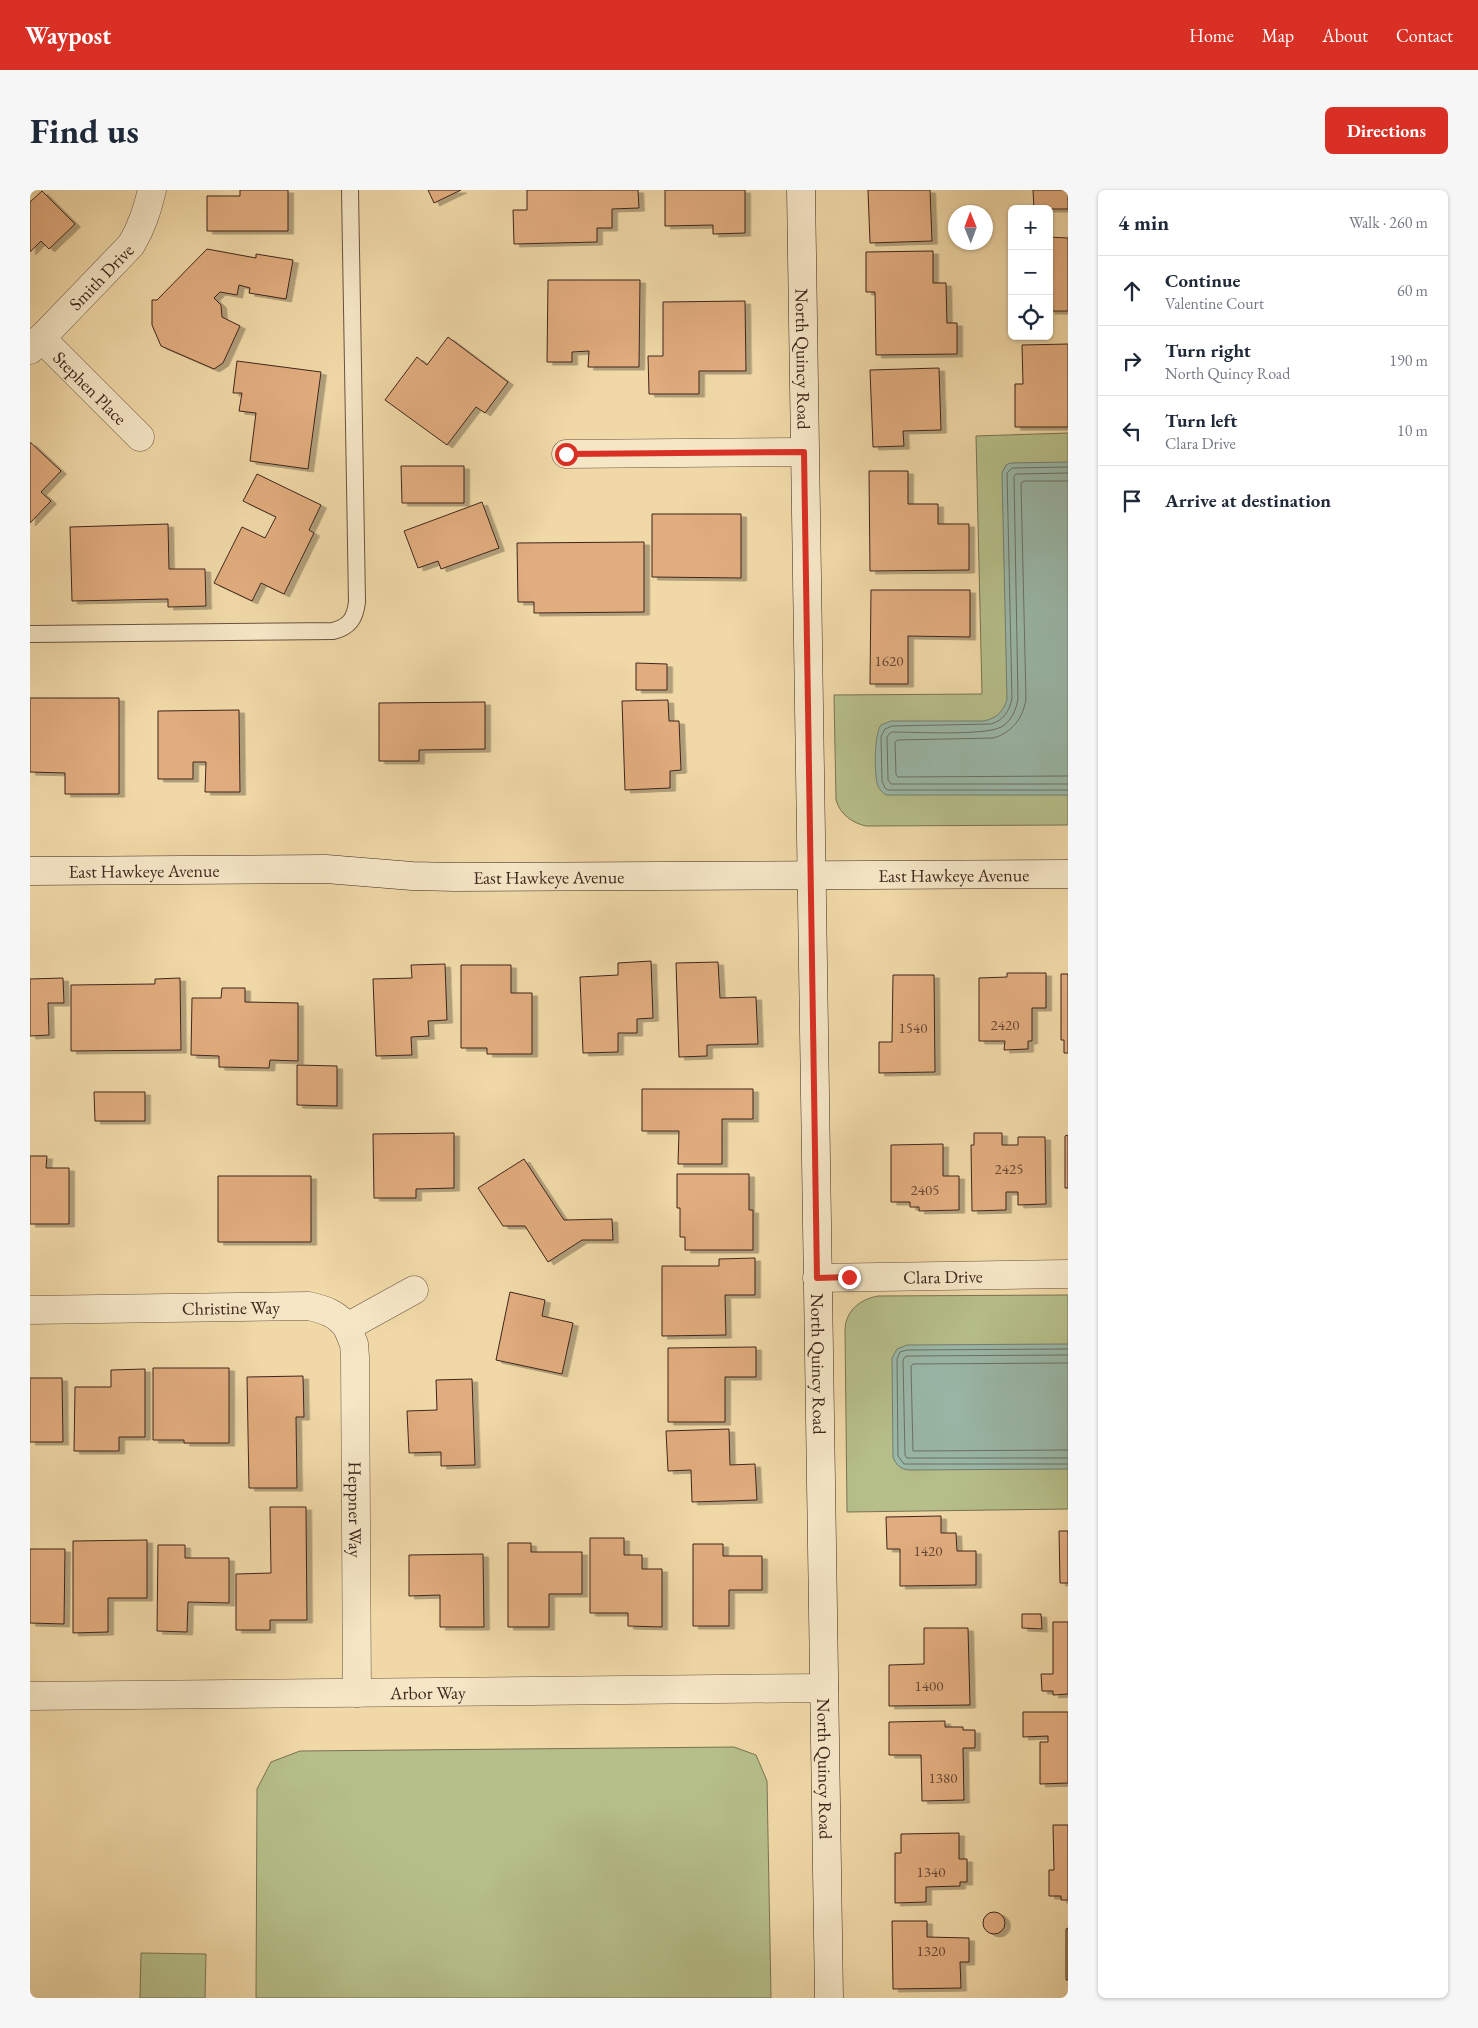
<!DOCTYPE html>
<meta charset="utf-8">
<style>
:root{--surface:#fff;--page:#f6f6f7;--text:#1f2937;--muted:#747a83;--line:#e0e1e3;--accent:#d93025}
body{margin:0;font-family:"EB Garamond",serif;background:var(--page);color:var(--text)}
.controls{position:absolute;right:15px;top:15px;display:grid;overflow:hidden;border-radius:8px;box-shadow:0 1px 4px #0004}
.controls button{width:45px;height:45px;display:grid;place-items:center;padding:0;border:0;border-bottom:1px solid var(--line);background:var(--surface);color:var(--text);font:25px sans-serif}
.compass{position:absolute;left:918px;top:15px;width:45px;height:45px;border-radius:50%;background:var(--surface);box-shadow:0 1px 4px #0004;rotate:359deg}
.stop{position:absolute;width:15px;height:15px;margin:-11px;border:4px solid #d93025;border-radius:50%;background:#fff}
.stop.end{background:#d93025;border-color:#fff;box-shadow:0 1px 5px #0008}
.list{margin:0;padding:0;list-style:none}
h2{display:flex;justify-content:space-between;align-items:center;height:65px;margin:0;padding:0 20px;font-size:21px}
h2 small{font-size:16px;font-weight:400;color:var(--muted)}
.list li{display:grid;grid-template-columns:32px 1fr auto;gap:15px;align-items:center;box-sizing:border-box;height:70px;padding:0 20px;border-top:1px solid var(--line)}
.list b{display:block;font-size:19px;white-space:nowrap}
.list p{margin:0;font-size:16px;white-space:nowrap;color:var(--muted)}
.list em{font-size:16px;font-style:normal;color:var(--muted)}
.icon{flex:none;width:28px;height:28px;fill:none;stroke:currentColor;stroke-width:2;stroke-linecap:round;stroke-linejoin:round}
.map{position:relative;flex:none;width:1038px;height:1808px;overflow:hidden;border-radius:8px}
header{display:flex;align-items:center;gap:30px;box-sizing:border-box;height:70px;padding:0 25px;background:var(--accent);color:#fff}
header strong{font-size:24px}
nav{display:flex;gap:28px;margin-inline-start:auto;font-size:18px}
.intro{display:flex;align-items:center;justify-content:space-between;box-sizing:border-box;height:120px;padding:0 30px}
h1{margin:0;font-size:35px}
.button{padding:12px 22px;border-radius:8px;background:var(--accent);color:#fff;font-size:18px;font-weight:700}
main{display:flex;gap:30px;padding:0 30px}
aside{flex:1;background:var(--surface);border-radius:8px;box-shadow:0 1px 4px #0004}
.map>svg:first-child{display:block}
.green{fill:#b6bf8a;stroke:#7a7254}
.water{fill:#9ab9aa;stroke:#757e72}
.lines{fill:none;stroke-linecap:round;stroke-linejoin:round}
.shore{stroke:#6c7064;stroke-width:1}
.building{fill:#e1ac7e;stroke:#3e261d;filter:url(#shadow)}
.lane-casing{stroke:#6a5240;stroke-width:18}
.street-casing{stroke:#6a5240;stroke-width:29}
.secondary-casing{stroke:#3e261d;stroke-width:29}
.lane{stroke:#f5e6c6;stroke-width:16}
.street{stroke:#f5e6c6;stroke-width:28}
.secondary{stroke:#f5e6c6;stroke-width:28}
.route{stroke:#d93025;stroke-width:6}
.labels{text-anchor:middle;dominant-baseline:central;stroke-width:4.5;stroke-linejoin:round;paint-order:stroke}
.number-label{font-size:15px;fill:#674835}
.street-label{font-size:18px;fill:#3e261d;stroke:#f5e6c6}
</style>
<header>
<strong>Waypost</strong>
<nav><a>Home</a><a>Map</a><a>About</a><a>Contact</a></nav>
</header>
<div class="intro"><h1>Find us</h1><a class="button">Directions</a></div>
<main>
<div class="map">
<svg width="1038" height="1808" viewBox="0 0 1038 1808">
<defs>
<filter id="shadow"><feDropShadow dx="5.5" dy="3" stdDeviation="0" flood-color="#0004"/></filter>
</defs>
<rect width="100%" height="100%" fill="#f0d8a7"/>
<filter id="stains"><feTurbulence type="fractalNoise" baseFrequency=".004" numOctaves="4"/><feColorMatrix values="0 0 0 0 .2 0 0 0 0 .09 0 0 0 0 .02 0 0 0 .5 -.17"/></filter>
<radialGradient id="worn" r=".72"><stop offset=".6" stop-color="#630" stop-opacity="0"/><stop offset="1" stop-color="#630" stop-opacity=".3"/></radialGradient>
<path class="green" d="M1038 243V635L836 636C822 633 810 624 806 610L804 505 952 504 946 246Z
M1038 1105V1319L817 1322 815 1139C816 1120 831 1109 848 1106Z
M704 1557 726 1565 737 1591 741 1808H226L227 1599 241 1572 270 1561Z
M111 1763 176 1764 175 1808H110Z"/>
<path class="water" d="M1038 272V605H856C852 602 850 600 848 596 844 586 844 544 851 535L861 531H954C967 528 974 521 977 509L972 283 976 275 980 273Z
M1038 1154V1279L879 1280C870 1279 866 1275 863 1267L862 1168 867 1159 877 1155Z"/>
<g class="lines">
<path class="shore" d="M1038 277 982 278 977 283 982 509C979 521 974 530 961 534L862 536 855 539 851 546 852 591 855 598 858 600H1038
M1038 283 986 284 984 286 988 509C986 520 981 532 971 537 955 546 884 542 862 542L859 544 857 547 858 590 861 594H1038
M1038 291H994L991 293 996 509C993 528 982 543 963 548L868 550 865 552 866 585 868 587 1038 586
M1038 1159 877 1160 870 1162 867 1169 868 1266 874 1274H1038
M1038 1165 878 1166 875 1167 873 1170 875 1265 877 1268H1038
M1038 1173 883 1174 881 1176 883 1261 1038 1260"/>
</g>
<path class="building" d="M210 0H258V41H177V6H210Z
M398 0H431L404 13Z
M497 0H608L609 18 582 19V38H567V52L484 54 483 20H497Z
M635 0H715V43L683 44V35L635 36Z
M838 0H900L902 51 840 53Z
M1003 0H1038V19H1004Z
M12 1 45 34 19 59 11 51 0 62V12Z
M1019 47 1038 48V121H1019Z
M177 59 226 68V64L263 70 256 109 219 103 220 98 209 95 207 105 190 102 184 108 191 115 192 127 210 136 193 173 184 179 131 156 122 135V110H127Z
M903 61V93H916L917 133H927V164L846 165 845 102H836V62Z
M518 90H610L609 177H558L559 161 542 162V172H517Z
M715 111 716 181H669V204H619L618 166H633V112Z
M418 147 478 192 455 223 446 217 417 255 355 210 387 167 397 175Z
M1038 154V237H985V194H993L992 155Z
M207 171 291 182 278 279 220 271 226 223 209 221 212 203H203Z
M909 178 911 240 873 241 874 256 843 257 840 180Z
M0 252 31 281 11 302 21 311 0 333Z
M371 276H434V313H372Z
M839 281H878V314H908V334H939V380L840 381Z
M227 284 291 315 279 340 284 343 254 404 231 393 222 411 184 393 212 337 235 348 246 327 213 311Z
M452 312 469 358 411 379 408 371 388 378 374 341Z
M622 324H711V388L622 387Z
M138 334 139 379H175L176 416 138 417V409L42 411 40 337Z
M614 352V422L504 423V412H488L487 353Z
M841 400H940V447L878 446V494H840Z
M606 473 637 474V500H606Z
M0 508H89V604H35V583L0 582Z
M638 510 639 531H649L651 580 640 581V598L595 600 592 511Z
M455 512V559L389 560V571H349V513Z
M209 520 210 602H175L176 572H163V589H128V521Z
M621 771 623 828 607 829V843H588V862L553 863 550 787 588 785V773Z
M688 772 690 808 726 807 728 854 677 855V866L649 867 646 773Z
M415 774 417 830 398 831 399 846 381 847 382 865 346 866 343 789 382 788 381 775Z
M431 775H481V803H502V864H457V858H431Z
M977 783H1016V818H1002V851H998V859L974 860 975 851H949V788L977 787Z
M1031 784H1038V863H1034V850H1031Z
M863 785H904L905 882 849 883V852H862Z
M33 788 34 813H18L19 845 0 846V789Z
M150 788 151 860 41 861V795L125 794V789Z
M192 798H215V812L268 813V871L240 870 239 878 189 877V866L161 865 162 808H191Z
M267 875 307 876V916L267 915Z
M612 899H723V929H692V974H648L649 941H612Z
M64 902H115V931H65Z
M424 943V998L386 999V1008H344L343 944Z
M944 943H972V955H988V947H1015L1016 1014 988 1015V1002H976V1020L942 1021 941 955H944Z
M1038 945V998H1035V946Z
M913 954V986H929V1020L889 1021V1017H880V1012H861V955Z
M0 966H17L16 978H39V1034H0Z
M494 969 534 1030 582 1029 583 1050H552L518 1072 495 1036H473L448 998Z
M647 984H719V1020H723V1060H655V1047H650V1018H647Z
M188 986H281V1052H188Z
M725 1068V1105H695L696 1145 632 1146V1076H689V1069Z
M480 1102 515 1110 512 1126 543 1133 532 1184 466 1170Z
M726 1157V1187H695V1232H638V1158Z
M123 1178H199V1253H154V1250H123Z
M115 1179V1247H89V1261H44L45 1197H81V1180Z
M273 1186 274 1227H266L267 1298H219L217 1187Z
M0 1188H32L33 1252H0Z
M442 1189 445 1275 411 1276V1262L379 1263 377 1221 407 1220 406 1190Z
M699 1239 700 1275 725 1274 727 1310 662 1312 661 1280 638 1281 636 1241Z
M240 1317H276L277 1430H240V1440H206V1384L241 1383Z
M911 1326V1343H926L927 1361H946V1395L870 1396V1359H857L856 1327Z
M1029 1341H1038V1393H1030Z
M560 1348H594V1365H612V1379H632V1437L598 1436V1423H560Z
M117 1350V1408H78V1442L43 1443V1351Z
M478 1353H501V1362H552V1404H519V1437H478Z
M663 1354H693V1366H732V1400H699V1436H663Z
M128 1355H155V1368H199V1413L158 1412 157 1442 127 1441Z
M0 1359H35L34 1434 0 1433Z
M453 1364 454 1437H410V1405L379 1406V1365Z
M992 1424H1011L1012 1439 992 1438Z
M1023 1432H1038V1504L1023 1505V1501H1012L1011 1484H1023Z
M894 1438H938L940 1515 859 1516V1475L894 1474Z
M993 1522H1038V1593L1010 1594V1552H1018V1546L993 1547Z
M915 1531V1537H933V1540H945V1558H933L934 1610 892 1611 891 1565H859V1532Z
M1023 1635H1038V1710H1031V1706H1019V1680H1024Z
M929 1643V1669H937V1692H930V1696L896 1697V1712L865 1713V1663H871V1644Z
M953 1733a11 11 0 1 1 22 0a11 11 0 1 1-22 0Z
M862 1731H897V1747L939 1748V1772H930L931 1798 863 1799Z
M1038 1738V1790H1036V1739Z"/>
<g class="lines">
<g class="lane-casing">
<path id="lane" d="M0 444 303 441C319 437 325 429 327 412L320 0"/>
</g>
<g class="street-casing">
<g id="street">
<path id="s1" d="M11 148 110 247"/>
<path id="s2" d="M0 160 101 55C112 37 117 20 122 0"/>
<path d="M536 264 774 262"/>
<path id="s3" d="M787 1088 1038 1084"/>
<path id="s4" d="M0 1120 279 1116C296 1120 307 1124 317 1137L384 1100"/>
<path id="s5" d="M317 1137 324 1154 325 1167 327 1503"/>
<path id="s6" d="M0 1506 794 1498"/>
</g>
</g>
<g class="secondary-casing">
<g id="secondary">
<path id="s7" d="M771 0 799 1808"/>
<path id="s8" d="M0 681 296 679 382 686 425 687 1038 684"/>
</g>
</g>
<use href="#lane" class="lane"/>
<use href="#street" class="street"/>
<use href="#secondary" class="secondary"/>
</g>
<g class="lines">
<path class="route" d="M536 264 774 262 787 1088 819 1087"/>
</g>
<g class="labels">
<g class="number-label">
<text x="859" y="470">1620</text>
<text x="975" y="834">2420</text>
<text x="883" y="837">1540</text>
<text x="979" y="978">2425</text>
<text x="895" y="999">2405</text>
<text x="898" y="1360">1420</text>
<text x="899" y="1495">1400</text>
<text x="913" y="1587">1380</text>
<text x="901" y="1681">1340</text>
<text x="901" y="1760">1320</text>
</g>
<g class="street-label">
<text stroke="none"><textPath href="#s2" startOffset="102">Smith Drive</textPath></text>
<text stroke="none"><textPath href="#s7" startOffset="169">North Quincy Road</textPath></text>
<text stroke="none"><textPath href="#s1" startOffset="70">Stephen Place</textPath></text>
<text stroke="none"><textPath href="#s8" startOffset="114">East Hawkeye Avenue</textPath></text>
<text stroke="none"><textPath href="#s8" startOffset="924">East Hawkeye Avenue</textPath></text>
<text stroke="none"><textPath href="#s8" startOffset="519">East Hawkeye Avenue</textPath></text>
<text stroke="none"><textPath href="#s3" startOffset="126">Clara Drive</textPath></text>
<text stroke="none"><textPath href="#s4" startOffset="201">Christine Way</textPath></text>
<text stroke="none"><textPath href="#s7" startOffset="1174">North Quincy Road</textPath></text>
<text stroke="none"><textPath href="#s5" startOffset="184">Heppner Way</textPath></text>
<text stroke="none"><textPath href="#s6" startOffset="398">Arbor Way</textPath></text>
<text stroke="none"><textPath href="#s7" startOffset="1579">North Quincy Road</textPath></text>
</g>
</g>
<rect width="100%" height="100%" filter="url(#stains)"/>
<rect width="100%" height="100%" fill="url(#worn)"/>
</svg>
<div class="controls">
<button>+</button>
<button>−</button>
<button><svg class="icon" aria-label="locate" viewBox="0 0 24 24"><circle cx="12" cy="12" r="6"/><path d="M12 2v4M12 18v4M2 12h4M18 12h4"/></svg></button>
</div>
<svg class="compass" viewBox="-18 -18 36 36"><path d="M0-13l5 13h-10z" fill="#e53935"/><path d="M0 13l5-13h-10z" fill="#747a83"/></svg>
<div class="stop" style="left:536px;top:264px"></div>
<div class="stop end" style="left:819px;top:1087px"></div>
</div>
<aside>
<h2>4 min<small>Walk · 260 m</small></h2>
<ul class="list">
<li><svg class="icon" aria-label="ahead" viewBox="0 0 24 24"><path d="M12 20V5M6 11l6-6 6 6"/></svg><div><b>Continue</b><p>Valentine Court</p></div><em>60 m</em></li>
<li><svg class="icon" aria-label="right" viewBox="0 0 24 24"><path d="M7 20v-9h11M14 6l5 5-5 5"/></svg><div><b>Turn right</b><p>North Quincy Road</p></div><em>190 m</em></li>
<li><svg class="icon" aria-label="left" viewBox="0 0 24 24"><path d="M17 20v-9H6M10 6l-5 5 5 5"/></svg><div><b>Turn left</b><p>Clara Drive</p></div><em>10 m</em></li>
<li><svg class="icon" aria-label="arrive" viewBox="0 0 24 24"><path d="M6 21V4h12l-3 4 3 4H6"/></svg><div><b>Arrive at destination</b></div></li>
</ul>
</aside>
</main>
